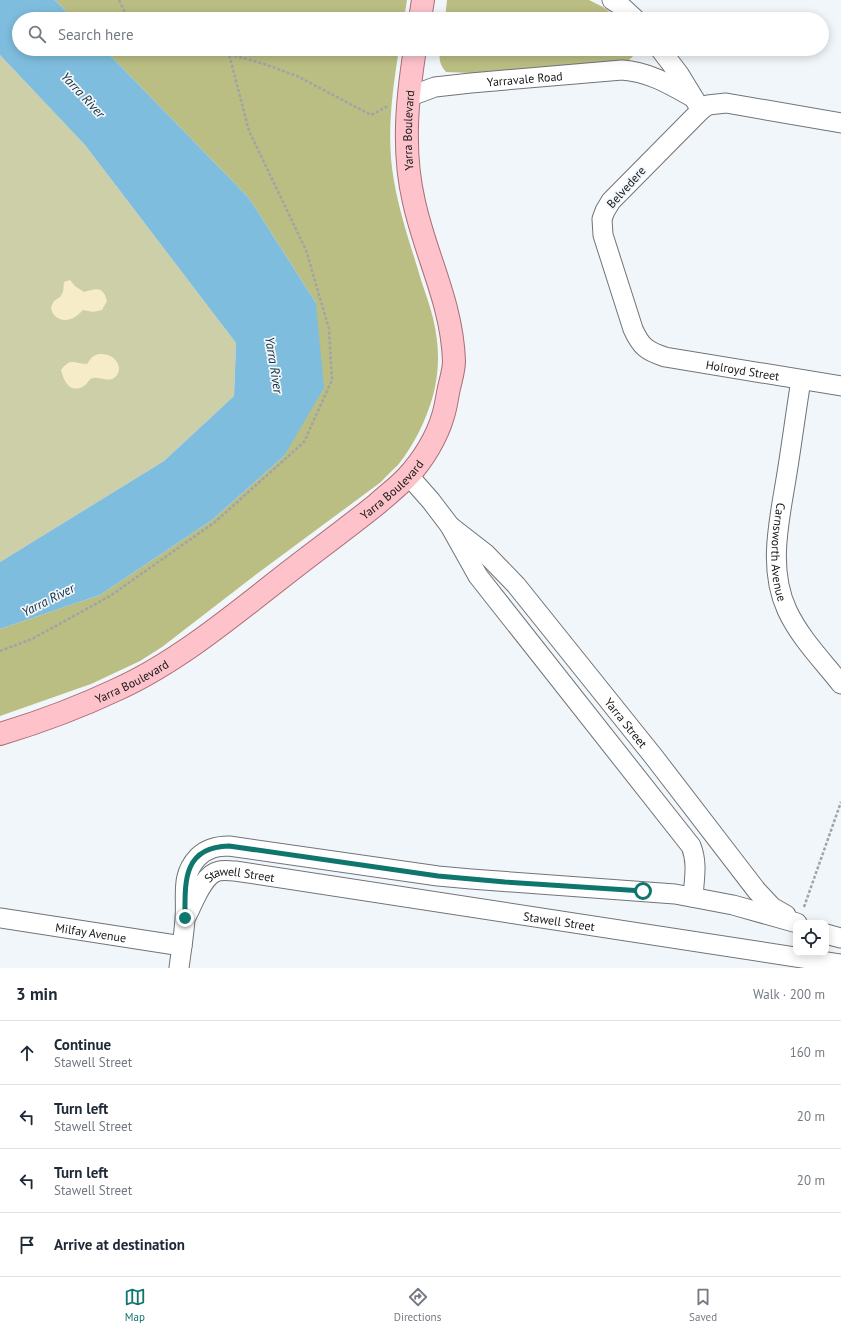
<!DOCTYPE html>
<meta charset="utf-8">
<style>
:root{--surface:#fff;--page:#f6f6f7;--text:#1f2937;--muted:#747a83;--line:#e0e1e3;--accent:#0f766e}
body{margin:0;font-family:"PT Sans",sans-serif;background:var(--page);color:var(--text)}
.controls{position:absolute;right:12px;bottom:12px;display:grid;overflow:hidden;border-radius:8px;box-shadow:0 2px 10px #0003}
.controls button{width:36px;height:36px;display:grid;place-items:center;padding:0;border:0;border-bottom:1px solid var(--line);background:var(--surface);color:var(--text);font:20px sans-serif}
.stop{position:absolute;width:12px;height:12px;margin:-9px;border:3px solid #0f766e;border-radius:50%;background:#fff}
.stop.end{background:#0f766e;border-color:#fff;box-shadow:0 1px 4px #0008}
.list{margin:0;padding:0;list-style:none}
h2{display:flex;justify-content:space-between;align-items:center;height:52px;margin:0;padding:0 16px;font-size:17px}
h2 small{font-size:13px;font-weight:400;color:var(--muted)}
.list li{display:grid;grid-template-columns:26px 1fr auto;gap:12px;align-items:center;box-sizing:border-box;height:64px;padding:0 16px;border-top:1px solid var(--line)}
.list b{display:block;font-size:15px;white-space:nowrap}
.list p{margin:0;font-size:13px;white-space:nowrap;color:var(--muted)}
.list em{font-size:13px;font-style:normal;color:var(--muted)}
.icon{flex:none;width:22px;height:22px;fill:none;stroke:currentColor;stroke-width:2;stroke-linecap:round;stroke-linejoin:round}
.map{position:relative;flex:none;width:841px;height:968px;overflow:hidden}
.search{position:absolute;background:var(--surface);box-shadow:0 2px 10px #0003;left:12px;right:12px;top:12px;height:44px;display:flex;align-items:center;gap:10px;box-sizing:border-box;padding:0 14px;border-radius:22px;color:var(--muted);font-size:15px}
.sheet{height:308px;background:var(--surface)}
nav{display:flex;justify-content:space-around;align-items:center;box-sizing:border-box;height:56px;border-top:1px solid var(--line);background:var(--surface);font-size:11px;color:var(--muted)}
nav a{display:grid;justify-items:center;gap:2px}
nav .on{color:var(--accent)}
.map>svg:first-child{display:block}
.green{fill:#cccfa7}
.forest{fill:#babe83}
.sand{fill:#f6ecc7}
.water{fill:#7fbdde}
.lines{fill:none;stroke-linecap:round;stroke-linejoin:round}
.minor-casing{stroke:#707477;stroke-width:21}
.major-casing{stroke:#ab6b74;stroke-width:24}
.path{stroke:#a0a4a7;stroke-width:2.5;stroke-dasharray:3 2;stroke-linecap:butt}
.minor{stroke:#fff;stroke-width:19}
.major{stroke:#fdc2ca;stroke-width:22}
.route{stroke:#0f766e;stroke-width:5}
.labels{text-anchor:middle;dominant-baseline:central;stroke-width:3.5;stroke-linejoin:round;paint-order:stroke}
.street-label{font-size:12px;fill:#141517;stroke:#f1f6fa}
.water-label{font-size:13px;font-style:italic;fill:#112e3c;stroke:#f1f6fa}
</style>
<div class="map">
<svg width="841" height="968" viewBox="0 0 841 968">
<rect width="100%" height="100%" fill="#f1f6fa"/>
<path class="green" d="M0 55 85 145 236 343 234 396 164 461 0 562Z"/>
<path class="forest" d="M55 0H407L404 19H74Z
M447 0H589L603 7 619 19H445Z
M104 49H399C392 93 386 137 394 181 400 216 412 249 422 283 426 295 430 306 433 318 443 360 438 393 419 432 413 443 406 455 398 465 392 471 386 476 381 482L258 573 162 647 140 661 91 684 0 716V629L100 595 212 520 284 456 316 303 249 198Z
M440 49H636C635 58 626 62 619 66L471 73 446 72C439 64 439 58 440 49Z"/>
<path class="sand" d="M70 280 75 286 84 292C95 289 103 285 107 301L102 310 93 312 83 310C80 313 76 317 73 318 63 323 52 318 51 307L54 301 60 297 63 292 64 282Z
M98 354C102 354 107 354 110 356 119 360 123 372 114 378 108 382 99 377 93 378 88 379 88 384 84 386 70 394 64 382 61 370 71 357 74 364 87 364L92 357Z"/>
<path class="water" d="M0 0H55L74 19H19V49H104L249 198 316 303 324 388 284 456 212 520 100 595 0 629V562L164 461 234 396 236 343 85 145 0 55Z"/>
<g class="lines">
<g class="minor-casing">
<g id="minor">
<path d="M612 0 620 5 635 19"/>
<path d="M660 49 679 74 701 110 708 105 726 103 841 123"/>
<path id="s1" d="M408 97 435 87 471 83 622 70C649 72 669 84 692 97"/>
<path id="s2" d="M701 110 611 201 605 211 602 219 603 235 633 329C641 347 647 351 665 357L841 386"/>
<path id="s3" d="M801 380C796 411 792 442 787 473 780 518 767 567 787 610 800 638 822 660 841 684"/>
<path d="M409 476 431 501 450 526 478 576 691 846C698 863 694 880 693 897"/>
<path id="s4" d="M450 526 486 554 516 585 654 757 757 891 772 907 786 915"/>
<path id="s5" d="M187 915C194 902 203 874 219 871 225 870 230 871 235 871L841 964"/>
<path id="s6" d="M0 918 182 946"/>
<path d="M826 934 841 938"/>
<path d="M179 968C181 952 184 935 185 919 187 895 180 876 198 857 207 848 217 846 229 846L438 876 471 879 675 894 733 905 797 923"/>
</g>
</g>
<g class="major-casing">
<g id="major">
<path d="M420 19 423 0"/>
<path id="s7" d="M0 734C40 722 80 707 118 689 182 660 243 607 299 564 325 544 351 525 377 504 387 495 399 486 408 476 423 460 437 437 443 416 446 407 447 397 449 388 451 379 454 370 454 361 452 303 426 257 414 202 402 151 407 100 415 49"/>
</g>
</g>
<path class="path" d="M119 0 127 17 134 19
M221 49 229 54 264 64 297 76 371 115 388 106
M0 651 32 639 110 596 215 522 304 442 332 380 329 329 306 250 249 131 229 54
M804 907 841 802"/>
<use href="#minor" class="minor"/>
<use href="#major" class="major"/>
</g>
<g class="lines">
<path class="route" d="M185 918C185 883 182 847 229 846L438 876 505 882 643 891"/>
</g>
<g class="labels">
<g class="street-label">
<text stroke="none"><textPath href="#s1" startOffset="119">Yarravale Road</textPath></text>
<text stroke="none"><textPath href="#s7" startOffset="850">Yarra Boulevard</textPath></text>
<text transform="translate(626 187) rotate(-48)">Belvedere</text>
<text stroke="none"><textPath href="#s2" startOffset="386">Holroyd Street</textPath></text>
<text stroke="none"><textPath href="#s7" startOffset="466">Yarra Boulevard</textPath></text>
<text stroke="none"><textPath href="#s3" startOffset="174">Carnsworth Avenue</textPath></text>
<text stroke="none"><textPath href="#s7" startOffset="142">Yarra Boulevard</textPath></text>
<text stroke="none"><textPath href="#s4" startOffset="265">Yarra Street</textPath></text>
<text stroke="none"><textPath href="#s5" startOffset="76">Stawell Street</textPath></text>
<text stroke="none"><textPath href="#s5" startOffset="400">Stawell Street</textPath></text>
<text stroke="none"><textPath href="#s6" startOffset="92">Milfay Avenue</textPath></text>
</g>
<g class="water-label">
<text transform="translate(83 95) rotate(47)">Yarra River</text>
<text transform="translate(274 365) rotate(81)">Yarra River</text>
<text transform="translate(48 600) rotate(-27)">Yarra River</text>
</g>
</g>
</svg>
<div class="controls">
<button><svg class="icon" aria-label="locate" viewBox="0 0 24 24"><circle cx="12" cy="12" r="6"/><path d="M12 2v4M12 18v4M2 12h4M18 12h4"/></svg></button>
</div>
<div class="stop" style="left:643px;top:891px"></div>
<div class="stop end" style="left:185px;top:918px"></div>
<div class="search"><svg class="icon" aria-label="search" viewBox="0 0 24 24"><circle cx="10" cy="10" r="6"/><path d="M15 15l6 6"/></svg>Search here</div>
</div>
<section class="sheet">
<h2>3 min<small>Walk · 200 m</small></h2>
<ul class="list">
<li><svg class="icon" aria-label="ahead" viewBox="0 0 24 24"><path d="M12 20V5M6 11l6-6 6 6"/></svg><div><b>Continue</b><p>Stawell Street</p></div><em>160 m</em></li>
<li><svg class="icon" aria-label="left" viewBox="0 0 24 24"><path d="M17 20v-9H6M10 6l-5 5 5 5"/></svg><div><b>Turn left</b><p>Stawell Street</p></div><em>20 m</em></li>
<li><svg class="icon" aria-label="left" viewBox="0 0 24 24"><path d="M17 20v-9H6M10 6l-5 5 5 5"/></svg><div><b>Turn left</b><p>Stawell Street</p></div><em>20 m</em></li>
<li><svg class="icon" aria-label="arrive" viewBox="0 0 24 24"><path d="M6 21V4h12l-3 4 3 4H6"/></svg><div><b>Arrive at destination</b></div></li>
</ul>
</section>
<nav>
<a class="on"><svg class="icon" aria-label="map" viewBox="0 0 24 24"><path d="M3 6l6-2 6 2 6-2v14l-6 2-6-2-6 2zM9 4v14M15 6v14"/></svg>Map</a>
<a><svg class="icon" aria-label="directions" viewBox="0 0 24 24"><path d="M12 3l9 9-9 9-9-9zM9 14v-3h6M13 9l2 2-2 2"/></svg>Directions</a>
<a><svg class="icon" aria-label="saved" viewBox="0 0 24 24"><path d="M7 4h10v16l-5-4-5 4z"/></svg>Saved</a>
</nav>
